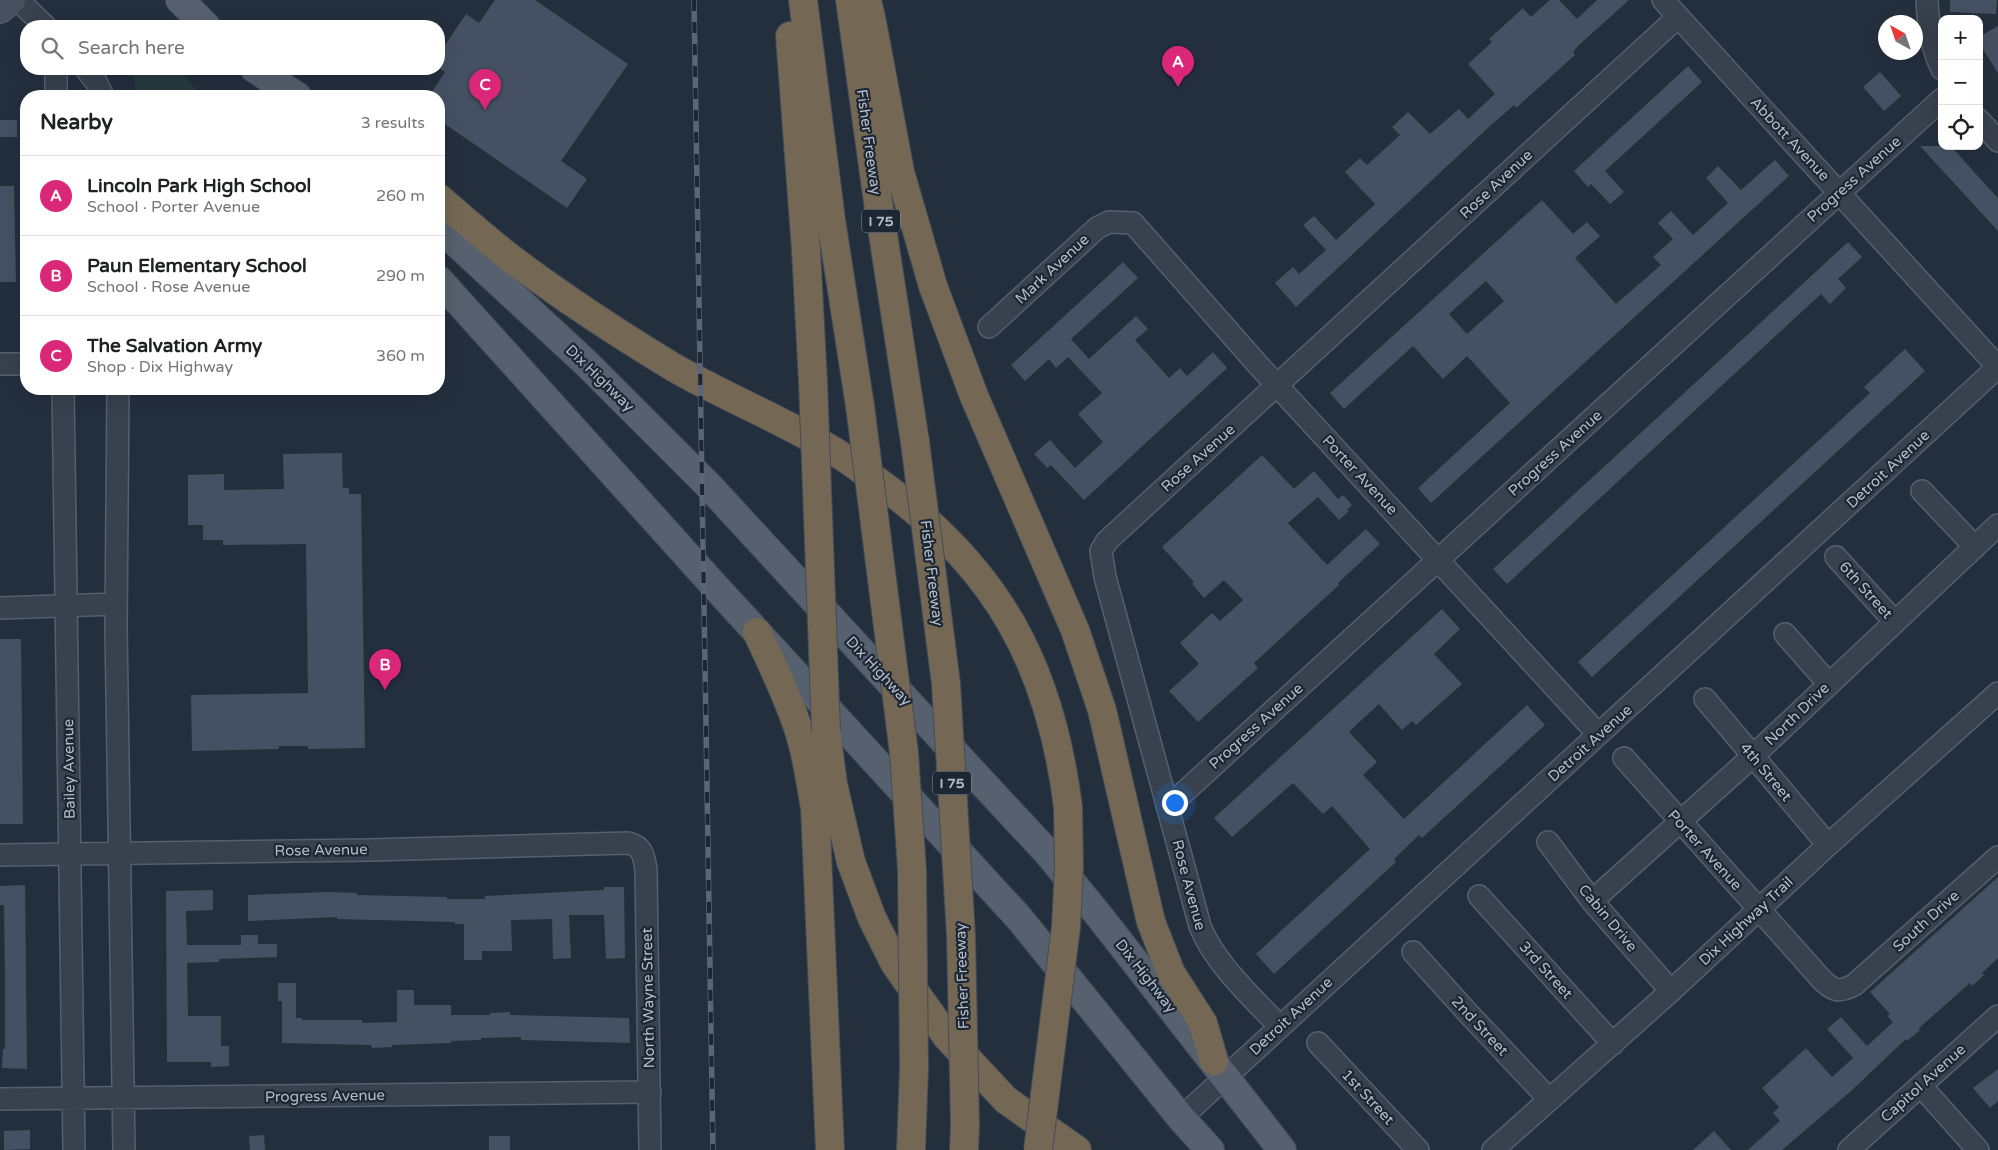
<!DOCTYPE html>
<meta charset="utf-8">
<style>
:root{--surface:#fff;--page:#f6f6f6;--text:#202124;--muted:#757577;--line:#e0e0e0;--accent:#db2777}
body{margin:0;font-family:"Varela Round",sans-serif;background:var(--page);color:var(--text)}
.controls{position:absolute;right:15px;top:15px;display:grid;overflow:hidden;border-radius:10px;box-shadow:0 5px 20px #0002}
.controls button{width:45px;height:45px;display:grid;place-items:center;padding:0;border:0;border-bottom:1px solid var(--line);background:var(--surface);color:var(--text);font:25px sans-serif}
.compass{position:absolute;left:1878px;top:15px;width:45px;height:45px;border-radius:50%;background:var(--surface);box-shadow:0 5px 20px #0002;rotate:320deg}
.you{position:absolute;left:1174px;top:802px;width:18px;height:18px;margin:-12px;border:4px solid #fff;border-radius:50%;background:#1a73e8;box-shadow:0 0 0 8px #1a73e833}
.badge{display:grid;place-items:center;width:32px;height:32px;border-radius:50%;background:var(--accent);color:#fff;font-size:16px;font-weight:700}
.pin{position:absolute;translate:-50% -41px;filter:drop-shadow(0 1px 2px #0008)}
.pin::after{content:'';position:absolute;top:26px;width:18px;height:15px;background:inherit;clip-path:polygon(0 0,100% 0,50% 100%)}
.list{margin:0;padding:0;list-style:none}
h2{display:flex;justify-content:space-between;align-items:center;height:65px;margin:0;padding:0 20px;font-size:21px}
h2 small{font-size:16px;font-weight:400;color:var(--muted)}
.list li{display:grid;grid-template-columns:32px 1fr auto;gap:15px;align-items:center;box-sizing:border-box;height:80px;padding:0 20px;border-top:1px solid var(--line)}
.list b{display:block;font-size:19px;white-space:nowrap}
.list p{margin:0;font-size:16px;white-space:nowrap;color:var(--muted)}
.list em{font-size:16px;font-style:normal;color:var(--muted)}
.icon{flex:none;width:28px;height:28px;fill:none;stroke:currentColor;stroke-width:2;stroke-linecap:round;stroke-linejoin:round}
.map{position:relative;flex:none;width:1998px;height:1150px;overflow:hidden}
.search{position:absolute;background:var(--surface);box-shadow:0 5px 20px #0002;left:20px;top:20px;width:425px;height:55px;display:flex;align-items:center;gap:12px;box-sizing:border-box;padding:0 18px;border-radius:20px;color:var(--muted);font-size:19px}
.panel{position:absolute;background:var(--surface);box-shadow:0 5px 20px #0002;left:20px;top:90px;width:425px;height:305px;border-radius:20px}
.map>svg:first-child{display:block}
.green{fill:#263c3f}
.building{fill:#455162;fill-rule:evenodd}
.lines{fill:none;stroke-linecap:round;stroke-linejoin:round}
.street-casing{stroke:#565f6c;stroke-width:24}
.secondary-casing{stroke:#565f6c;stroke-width:30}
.primary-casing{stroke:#414a57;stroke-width:30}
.highway-casing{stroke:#434c59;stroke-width:30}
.street{stroke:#38414e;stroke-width:21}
.secondary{stroke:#465061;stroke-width:28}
.primary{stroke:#56606e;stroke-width:28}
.highway{stroke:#746855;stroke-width:28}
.rail-casing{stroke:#5a6575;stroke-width:5.5}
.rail{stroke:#1d2633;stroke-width:4;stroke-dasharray:11;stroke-linecap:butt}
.highway-bridge-casing{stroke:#434c59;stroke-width:30;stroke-linecap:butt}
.highway-bridge{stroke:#746855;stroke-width:28}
.labels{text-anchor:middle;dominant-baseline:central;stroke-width:4.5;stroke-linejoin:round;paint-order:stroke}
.shield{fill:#1d2633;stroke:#878f9c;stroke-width:1}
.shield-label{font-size:14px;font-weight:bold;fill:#b4bcc9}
.street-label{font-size:15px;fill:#b4bcc9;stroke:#1d2633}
</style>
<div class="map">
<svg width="1998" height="1150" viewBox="0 0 1998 1150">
<rect width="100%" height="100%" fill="#242f3e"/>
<path class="green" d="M135 69H178L202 96H135Z"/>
<path class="building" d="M495 0H535L628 64 561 161 587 179 567 208 439 120V96H429L445 72 439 68V54L466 14 479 23Z
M1550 0H1559L1577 19 1597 0H1629L1579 45 1573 52 1575 55 1516 108 1514 105 1490 126 1296 307 1275 283 1293 267 1299 274 1326 250 1303 225 1314 216 1336 240 1375 204 1345 172 1360 158 1367 165 1400 135 1392 127 1408 112 1430 134 1459 109 1468 119 1495 94 1468 64 1492 42 1489 39 1523 8 1531 17Z
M1950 0H1997L1996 14 1950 12Z
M1998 26V73L1979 43V37Z
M1688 66 1702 82 1605 171 1624 192 1610 204 1591 184 1588 187 1574 171Z
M1880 72 1901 96 1884 111 1863 87Z
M0 120H17V137H0Z
M1920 146H1951L1974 172 1998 198V231Z
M1775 160 1789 176 1431 503 1418 488 1510 403 1467 356 1443 379 1413 346 1344 409 1330 393 1542 200 1573 234 1587 222 1600 236 1575 258 1616 304 1661 265 1653 257 1673 239 1658 223 1671 211 1693 235 1728 203 1706 178 1718 166 1741 190ZM1486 281 1504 301 1467 334 1449 314Z
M0 186H14L16 282H0Z
M1848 242 1862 257 1838 279 1846 288 1830 304 1821 294 1507 584 1493 569Z
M1123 262 1138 278 1071 339 1089 359 1136 316 1148 329 1135 340 1169 378 1180 368 1187 376 1213 352 1227 368 1084 500 1051 465 1047 468 1034 454 1050 440 1075 468 1103 442 1078 414 1102 393 1068 357 1056 368 1049 359 1025 381 1011 365Z
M1905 349 1925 371 1592 677 1578 662 1870 393 1864 387Z
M342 453 343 488H349V494H361L365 748 308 749V746H279V749L192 751 191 695 308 693 306 544 223 545V540H203V525H188V475L224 474V490L284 489 283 454Z
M1262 455 1294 489 1314 471 1338 499 1343 495 1352 505 1347 510 1349 511 1339 520 1318 497 1288 523 1327 565 1366 529 1380 544 1338 583 1339 585 1254 663 1258 668 1198 722 1169 691 1199 664 1180 643 1212 613 1220 621 1243 600 1224 580 1204 598 1192 584 1194 582 1162 547Z
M1442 609 1460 629 1434 654 1462 684 1416 725 1412 721 1402 730 1379 704 1355 726 1349 732 1377 762 1363 775 1404 819 1527 705 1545 725 1422 838 1419 835 1394 859 1396 862 1274 974 1256 954 1370 849 1332 806 1323 814 1293 783 1232 837 1214 818Z
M0 639H21L23 824H0Z
M1998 877V958L1982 973 1984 975 1972 986 1970 983 1919 1028 1920 1030 1907 1041 1906 1039 1851 1091 1782 1150H1748L1780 1121 1773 1113 1779 1107 1762 1088 1806 1048 1832 1077 1853 1058 1827 1029 1841 1017 1867 1046 1893 1022 1887 1016 1890 1014 1870 992Z
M25 885 27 1069 2 1068 3 1049H5V973L4 905H0V886Z
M604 887H624L625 958 606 959 604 915H569L571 958 553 959 552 919 511 920 512 951H482V960H464V924H455V922L337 919V917L248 921V895L328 892 357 893V895L447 897V899H485V896L604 890Z
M213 890V910L186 911 187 945H241V935H258V944H277V957L219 959V962L187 963 188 1016H221V1046H229V1066L211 1067V1062H167L166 891Z
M278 983H296V1018H302V1020H362V1023L397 1022V990H414V1005H451V1015H490V1013L510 1012V1015L629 1018 630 1043 521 1040V1037L481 1038V1040L451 1041V1043L392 1045V1047L372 1048 371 1045 282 1043V1001H278Z
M1998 1069V1101L1990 1108 1973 1088Z
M30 1130V1149L4 1150V1131Z
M1714 1131 1731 1150H1693Z
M264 1135 265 1150H250L249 1136Z
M489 1136H510V1150H489Z"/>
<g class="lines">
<g class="street-casing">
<path id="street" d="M18 0 45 26
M1927 0C1928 24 1931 47 1942 69
M56 69V96
M86 69 96 82 103 96
M1979 120 1998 141
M989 327 1097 228 1109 222 1133 223 1260 367 1598 734
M0 364H26
M63 389 74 1150
M118 389 116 627 124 1150
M1922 491 1975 547
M1836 557 1895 622
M0 608 116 604
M1785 634 1829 684
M1705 699 1828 845
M1624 758 1823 981C1836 992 1838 992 1854 985L1998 857
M1168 807 1942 99
M1548 842 1592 901 1671 991
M0 855 370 850 628 843C643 846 644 857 646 870L650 1150
M1479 896 1613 1044
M1592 901 1753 756 1998 525
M1413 952 1467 1012 1549 1099
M1280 1027C1253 998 1214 963 1200 926L1105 577 1101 551 1107 541 1678 17
M1318 1043 1418 1150
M1921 1086 1978 1150
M0 1099 650 1092
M1181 1118 1998 367 1663 0
M1493 1150 1671 991 1828 845 1998 693
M1849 1150 1998 1016"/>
</g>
<g class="secondary-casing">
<path id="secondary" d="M0 9 11 0"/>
</g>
<g class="primary-casing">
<path id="primary" d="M180 0 206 26
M255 69 297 96
M439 227 585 362 709 486 991 792 1047 852 1100 917 1282 1150
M439 280 711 582 1019 918 1181 1118 1210 1150"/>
</g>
<g class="highway-casing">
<path id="highway" d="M803 0 831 220 860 406
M850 0 878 202 915 442
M867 0 872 22 900 172 933 286 974 396 1075 630 1102 710 1151 922 1171 973 1203 1023 1214 1061
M790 36 806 250 813 382
M439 198C462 218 485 238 509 257 562 297 617 333 673 367 725 397 781 419 832 450 848 459 863 471 877 481 996 566 1050 663 1068 807
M757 632C772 664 787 695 798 728 807 754 810 781 815 808L830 1150
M826 731 833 784 851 862 872 918 895 964 947 1037 1006 1100 1077 1150
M911 1150 914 1069
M964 1150 965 1126"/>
</g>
<use href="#street" class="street"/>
<use href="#secondary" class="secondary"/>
<use href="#primary" class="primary"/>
<use href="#highway" class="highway"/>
<g class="rail-casing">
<path id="rail" d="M694 0 713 1150"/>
</g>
<use href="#rail" class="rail"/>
<g class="highway-bridge-casing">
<path id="highway-bridge" d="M813 382 826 731
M860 406 904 753 912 870 914 1069
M915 442 946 684 961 936 965 1126
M1038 1150 1066 927 1069 867 1068 807"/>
</g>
<use href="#highway-bridge" class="highway-bridge"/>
</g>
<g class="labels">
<g class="shield">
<rect x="862" y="209.5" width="38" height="23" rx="4"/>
<rect x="933" y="771.5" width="38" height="23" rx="4"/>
</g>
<g class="shield-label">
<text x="881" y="221">I 75</text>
<text x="952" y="783">I 75</text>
</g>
<g class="street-label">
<text transform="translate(1790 139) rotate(47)">Abbott Avenue</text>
<text transform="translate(869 142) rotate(82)">Fisher Freeway</text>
<text transform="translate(1854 179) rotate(-42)">Progress Avenue</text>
<text transform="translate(1496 184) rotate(-43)">Rose Avenue</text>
<text transform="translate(1052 269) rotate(-43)">Mark Avenue</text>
<text transform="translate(600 378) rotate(44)">Dix Highway</text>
<text transform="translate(1555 453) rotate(-42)">Progress Avenue</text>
<text transform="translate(1198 458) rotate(-42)">Rose Avenue</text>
<text transform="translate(1888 469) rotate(-43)">Detroit Avenue</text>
<text transform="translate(1360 475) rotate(47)">Porter Avenue</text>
<text transform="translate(932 573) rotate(83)">Fisher Freeway</text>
<text transform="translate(1866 590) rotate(48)">6th Street</text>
<text transform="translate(879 671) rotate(47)">Dix Highway</text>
<text transform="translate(1797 714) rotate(-44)">North Drive</text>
<text transform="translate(1256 726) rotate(-42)">Progress Avenue</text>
<text transform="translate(1590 743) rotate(-42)">Detroit Avenue</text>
<text transform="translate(69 769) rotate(-91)">Bailey Avenue</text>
<text transform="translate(1766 772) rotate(50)">4th Street</text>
<text transform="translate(321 850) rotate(-1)">Rose Avenue</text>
<text transform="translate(1705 850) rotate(48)">Porter Avenue</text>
<text transform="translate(1189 885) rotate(75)">Rose Avenue</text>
<text transform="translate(1608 918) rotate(50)">Cabin Drive</text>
<text transform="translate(1746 921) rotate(-43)">Dix Highway Trail</text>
<text transform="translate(1926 921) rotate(-42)">South Drive</text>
<text transform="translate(1546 970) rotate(48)">3rd Street</text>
<text transform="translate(962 976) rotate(-92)">Fisher Freeway</text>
<text transform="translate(1146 976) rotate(52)">Dix Highway</text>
<text transform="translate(648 998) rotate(-91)">North Wayne Street</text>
<text transform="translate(1291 1016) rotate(-43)">Detroit Avenue</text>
<text transform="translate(1480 1026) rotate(47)">2nd Street</text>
<text transform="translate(1923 1083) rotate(-42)">Capitol Avenue</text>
<text transform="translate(325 1096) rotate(-1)">Progress Avenue</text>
<text transform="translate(1368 1097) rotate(47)">1st Street</text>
</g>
</g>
</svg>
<div class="controls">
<button>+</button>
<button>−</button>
<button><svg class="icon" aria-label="locate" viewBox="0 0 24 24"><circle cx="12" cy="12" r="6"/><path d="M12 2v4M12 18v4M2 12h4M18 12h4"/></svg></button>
</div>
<svg class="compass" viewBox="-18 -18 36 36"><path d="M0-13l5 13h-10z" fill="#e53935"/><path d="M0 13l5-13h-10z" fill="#757577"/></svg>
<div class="you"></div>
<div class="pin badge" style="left:1178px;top:87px">A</div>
<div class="pin badge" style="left:385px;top:690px">B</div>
<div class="pin badge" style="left:485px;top:110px">C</div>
<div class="search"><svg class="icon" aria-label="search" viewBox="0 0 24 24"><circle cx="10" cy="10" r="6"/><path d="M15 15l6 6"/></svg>Search here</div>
<section class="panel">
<h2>Nearby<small>3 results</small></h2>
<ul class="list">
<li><span class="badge">A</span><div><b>Lincoln Park High School</b><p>School · Porter Avenue</p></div><em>260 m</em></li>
<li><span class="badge">B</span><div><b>Paun Elementary School</b><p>School · Rose Avenue</p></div><em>290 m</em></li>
<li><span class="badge">C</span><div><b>The Salvation Army</b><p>Shop · Dix Highway</p></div><em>360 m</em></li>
</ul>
</section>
</div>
